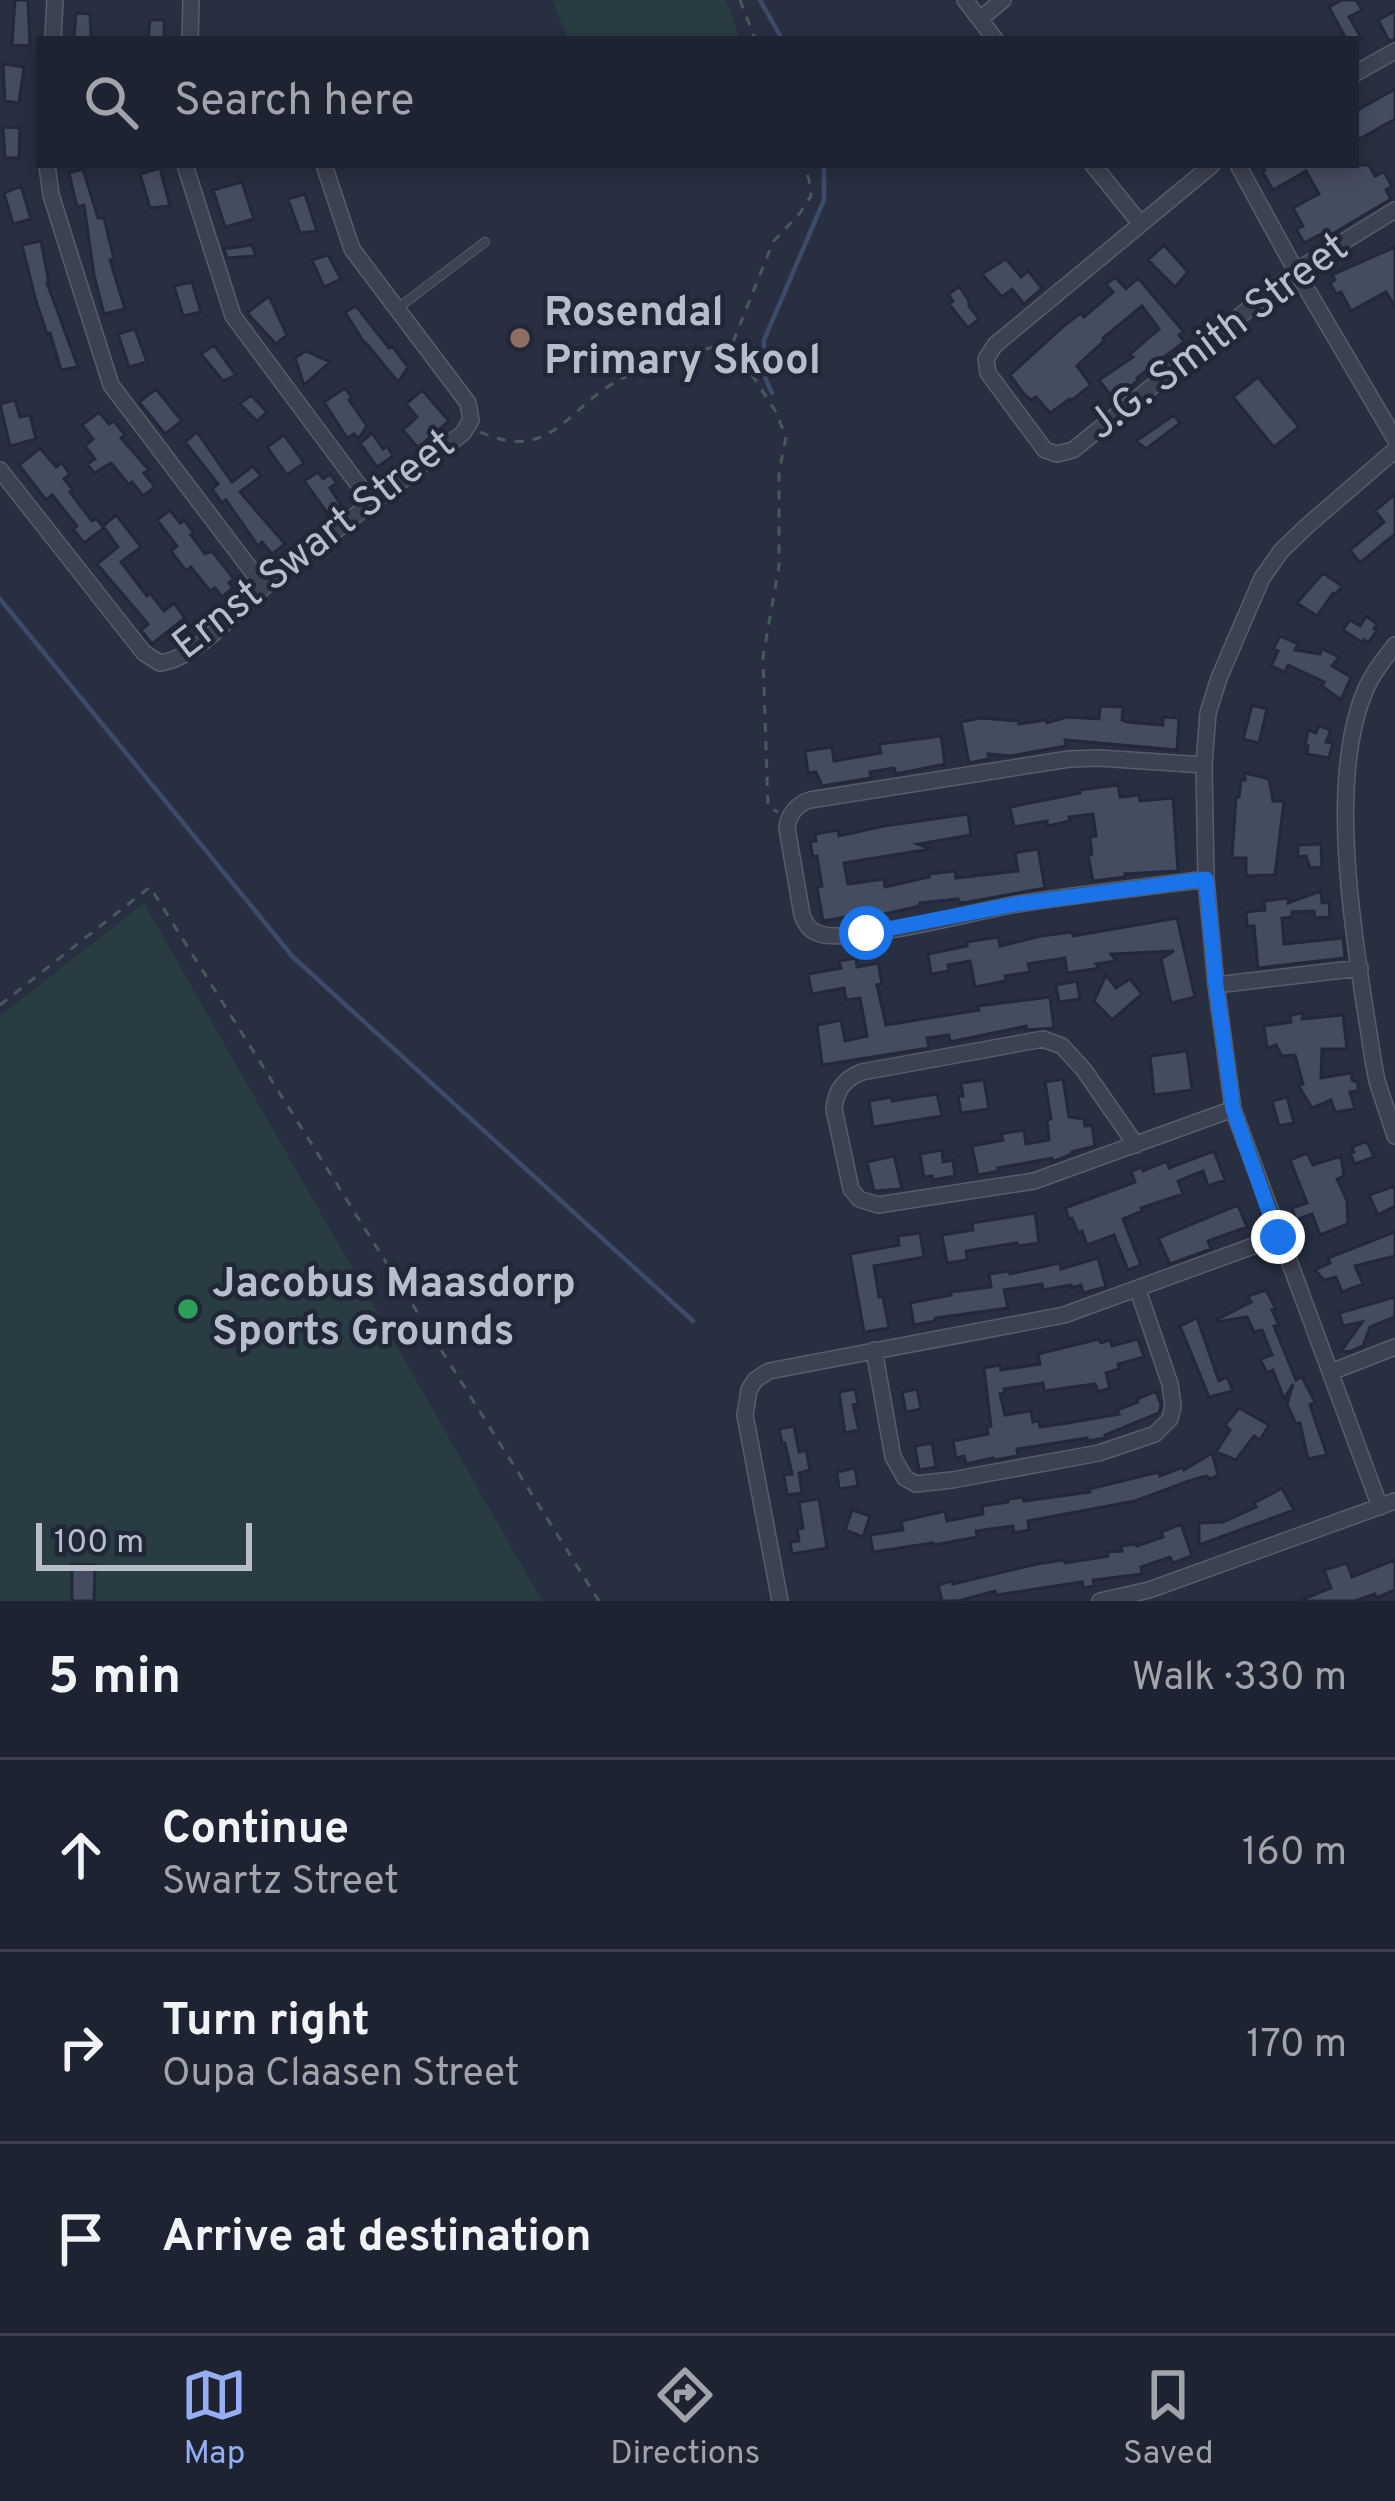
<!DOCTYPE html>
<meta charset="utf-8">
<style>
:root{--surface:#1d2330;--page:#2a2f3c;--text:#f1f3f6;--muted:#a0a4ab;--line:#3b404c;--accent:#95aef3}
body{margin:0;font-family:Overpass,sans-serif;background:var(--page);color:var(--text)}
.scale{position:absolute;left:36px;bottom:30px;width:216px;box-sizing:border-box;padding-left:12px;border:6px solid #b8bdca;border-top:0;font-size:33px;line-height:42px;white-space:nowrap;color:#b8bdca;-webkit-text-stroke:9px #202736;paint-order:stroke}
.stop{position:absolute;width:36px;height:36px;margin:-27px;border:9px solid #1a73e8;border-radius:50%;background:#fff}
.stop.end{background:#1a73e8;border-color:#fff;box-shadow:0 3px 12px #0008}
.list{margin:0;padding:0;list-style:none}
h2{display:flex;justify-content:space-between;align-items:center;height:156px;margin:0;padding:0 48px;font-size:51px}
h2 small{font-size:39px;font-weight:400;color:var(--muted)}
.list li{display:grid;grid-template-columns:78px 1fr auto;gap:36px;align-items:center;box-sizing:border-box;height:192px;padding:0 48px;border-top:3px solid var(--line)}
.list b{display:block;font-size:45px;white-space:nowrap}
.list p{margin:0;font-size:39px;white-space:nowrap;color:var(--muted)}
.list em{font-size:39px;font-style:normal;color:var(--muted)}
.icon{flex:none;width:66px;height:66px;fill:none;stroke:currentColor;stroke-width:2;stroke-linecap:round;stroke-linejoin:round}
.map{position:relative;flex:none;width:1395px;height:1601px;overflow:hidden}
.search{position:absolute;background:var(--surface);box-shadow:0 6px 18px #0003;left:36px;right:36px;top:36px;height:132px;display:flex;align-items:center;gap:30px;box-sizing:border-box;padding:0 42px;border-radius:0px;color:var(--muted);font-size:45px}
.sheet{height:732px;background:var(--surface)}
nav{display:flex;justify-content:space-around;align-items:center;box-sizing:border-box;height:168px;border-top:3px solid var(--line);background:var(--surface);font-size:33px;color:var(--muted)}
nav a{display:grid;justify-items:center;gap:6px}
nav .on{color:var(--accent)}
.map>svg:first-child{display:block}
.green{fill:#293c41}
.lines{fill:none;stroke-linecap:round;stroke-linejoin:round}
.stream{stroke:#3e4b68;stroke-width:4.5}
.building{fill:#444d5f;stroke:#222938;stroke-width:3}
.lane-casing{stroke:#565d6b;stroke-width:10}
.street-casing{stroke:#565d6b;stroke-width:18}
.path{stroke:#48595e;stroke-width:3;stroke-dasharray:9 9;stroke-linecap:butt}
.lane{stroke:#3c4250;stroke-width:8}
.street{stroke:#3c4250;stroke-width:15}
.route{stroke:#1a73e8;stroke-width:15}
.education-dot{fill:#8d6e63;stroke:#202736;stroke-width:4.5}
.leisure-dot{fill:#2e9e5b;stroke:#202736;stroke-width:4.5}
.labels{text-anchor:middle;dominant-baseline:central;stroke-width:9;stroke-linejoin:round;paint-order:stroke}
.poi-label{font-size:42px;font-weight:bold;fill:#b8bdca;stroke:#202736;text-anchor:start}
.street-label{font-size:42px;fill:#b8bdca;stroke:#202736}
</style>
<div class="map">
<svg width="1395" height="1601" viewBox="0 0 1395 1601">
<rect width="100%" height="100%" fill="#272f40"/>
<path class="green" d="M552 0H726L740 39H568Z
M144 903 542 1601H0V1016Z"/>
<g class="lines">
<path class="stream" d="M760 0 782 39
M772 393 764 375V340L824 200V165
M0 599 293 957 693 1321"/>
</g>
<path class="building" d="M15 0H28L30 46 12 45Z
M1342 0H1356L1362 10 1349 17 1362 39H1346L1329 7Z
M1395 11V39L1389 41 1378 20Z
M76 13 90 14 91 39H74Z
M150 20H164V39H148Z
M3 64 24 67 19 103 5 101Z
M1395 89V119L1356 141V111Z
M3 127 20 128 19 158H5Z
M1262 165H1369L1375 176 1384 172 1392 186 1386 190 1391 199 1324 239 1321 234 1304 243 1296 229 1303 226 1293 208 1319 194 1306 171 1273 190 1262 171 1265 170Z
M160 168 170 206 150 208 140 174Z
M83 169 98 218H104L114 259 110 260 125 309 104 314 94 275 84 205 77 207 69 173Z
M242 182 254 219 225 227 213 190Z
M21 186 31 219 13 224 4 193Z
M305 194 317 231 300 233 288 199Z
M41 241 49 283H47L78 367 61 370 50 333 47 334 36 301 22 245Z
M252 245 256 256 227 258 224 249Z
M1164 245 1188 272 1175 287 1148 260Z
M1395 247V307L1386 292 1351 311 1341 292 1336 294 1330 283 1335 280 1332 275Z
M328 255 341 279 324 287 312 260Z
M1006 259 1021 277 1028 271 1042 288 1024 304 1012 289 1002 297 982 274Z
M1115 277 1126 289 1138 278 1184 332 1179 335 1184 342 1137 378 1138 380 1115 401 1099 380 1133 357 1130 354 1159 329 1142 306 1103 338 1105 340 1077 366 1091 385 1071 401 1070 399 1050 413 1036 397 1031 400 1023 393 1010 375 1065 325 1081 313 1084 317 1113 292 1106 284Z
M192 282 201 312 183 316 174 286Z
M959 286 969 301V306L979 319 968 328 949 304 953 301 948 295Z
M269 296 287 335 276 344 247 313Z
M356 306 389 348 392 346 408 367 398 382 366 343 365 344 345 312Z
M135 329 147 362 129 367 118 334Z
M214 345 236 375 223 381 201 354Z
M306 351 330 362 304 385 295 358Z
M1258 377 1299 427 1274 447 1233 397Z
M345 388 352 398 349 400 367 426 358 439 354 434 347 438 324 402Z
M156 389 182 421 165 434 139 402Z
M422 390 449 421 418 448 403 430 417 417 406 404Z
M251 395 267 412 257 421 240 404Z
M15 400 20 417 30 415 36 439 10 446 0 404Z
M99 412 109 424 114 421 125 435 121 438 149 470 144 473 155 487 143 496 132 482 129 485 111 463 94 473 87 464 95 459 85 446 93 439 82 425Z
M1174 415 1180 423 1146 449 1136 441Z
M197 432 232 482 253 466 261 476 240 492 285 544 272 554 262 542 258 546 226 500 222 503 212 489 218 484 185 442Z
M372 433 383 449 387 446 393 456 377 467 360 443Z
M284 435 304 463 287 475 267 447Z
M40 448 56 467 62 463 70 474 64 479 73 490 70 492 92 521 96 518 104 528 84 543 73 529 77 526 52 495 46 500 19 465Z
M318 472 323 479 330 474 337 483 330 488 341 505 328 514 304 481Z
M1395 494V534L1360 563 1350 550 1384 522 1375 511Z
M170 510 180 523 184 520 194 533 191 535 205 554 212 551 234 579 229 583 233 588 222 597 215 588 210 591 191 567 186 571 171 551 177 546 157 520Z
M116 515 141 547 121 562 147 596 150 593 164 611 174 603 185 618 152 644 141 630 148 624 97 564 118 547 103 526Z
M1323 573 1342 586 1336 594 1333 593 1317 616 1297 603Z
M1366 616 1377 624 1374 629 1377 631 1368 643 1364 640 1363 643 1343 630 1350 620 1360 626Z
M1280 636 1298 644 1295 650 1320 654 1322 649 1339 657 1332 666 1351 677 1341 700 1322 686 1324 682 1288 665 1285 672 1271 666 1278 651 1273 649Z
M1252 705 1267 709 1259 743 1243 739Z
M1100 706 1123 707 1122 720 1127 722 1163 725V717L1179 718 1177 750 1065 740 1066 746 1011 756 988 754 989 759 969 763 961 722 981 718 1019 721V724L1046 720 1047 723 1067 717 1099 719Z
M1319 726 1331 730 1326 742 1333 743 1329 758 1307 754 1308 746H1305L1308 730 1316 733Z
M941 736 945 764 896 774 894 768 870 772 871 778 822 786 816 772 808 773 805 751 832 747 834 761 881 753 879 744Z
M1245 773 1269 779 1273 801H1284L1275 875 1246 876V858H1232L1236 797H1239L1241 780H1245Z
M1118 785 1120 797 1139 795 1140 801 1173 798 1178 871 1125 874V877L1093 881 1088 855 1092 854 1090 837 1096 836 1093 814 1069 817 1070 821 1047 826V821L1014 827 1010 807 1080 793V790Z
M968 814 971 835 918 844 930 849 844 863 848 884 884 879 885 887 929 877V874L955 871 956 878 1018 871 1015 853 1038 849 1045 888 968 902 959 903 958 899 920 903V906L889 913 864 917 863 914 823 921 817 887 822 886 817 856 813 857 810 842 816 841 815 834 838 830 839 836 884 826Z
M1321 844 1322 867 1310 868 1306 856 1298 857V845Z
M1321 891 1322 903 1329 902 1330 917 1315 918 1314 911 1292 912V917L1282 918 1284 944 1343 938 1345 958 1258 968 1254 926H1247L1246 912 1265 910 1264 901 1288 898V903Z
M1177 918 1195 997 1171 1003 1161 959 1174 951 1111 954 1116 961 1096 964 1100 968 1067 973 1065 958 1028 964 1030 972 1005 976 1006 981 975 987 970 961 948 965 949 971 931 974 928 954 967 946V942L998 937 1000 946 1041 936 1072 932 1073 936Z
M856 958 857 967 878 963 882 984 877 985 886 1025 979 1010 978 1006 1050 997 1054 1028 1026 1030V1026L950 1042 949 1035 927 1038 929 1048 822 1065 817 1025 841 1020 845 1041 867 1036 860 998 846 1000 844 988 812 994 808 974 841 968 839 961Z
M1106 975 1116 988 1130 979 1142 994 1112 1020 1094 1001Z
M1077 981 1080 999 1059 1002 1056 985Z
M1303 1013 1302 1019 1343 1015 1347 1049H1322L1321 1078 1351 1073 1352 1080 1358 1083V1091L1350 1092 1355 1109 1335 1112 1331 1100 1312 1108 1298 1085 1303 1084 1295 1055 1282 1056 1276 1045 1267 1048 1264 1026 1291 1022 1290 1015Z
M1187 1051 1192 1090 1154 1095 1150 1056Z
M1063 1079 1069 1117 1084 1119 1085 1126 1092 1125 1095 1146 1072 1152V1154L1052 1162V1158L998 1168 999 1171 978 1175 972 1146 1003 1140 1001 1134 1024 1130 1026 1144 1049 1140 1047 1120 1051 1119 1045 1082Z
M984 1080 989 1109 961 1113 958 1096H963L961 1083Z
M937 1094 942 1116 873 1127 869 1101 892 1097V1101Z
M1287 1097 1294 1123 1279 1126 1272 1101Z
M1367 1141 1374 1157 1355 1164 1350 1153 1354 1152 1352 1147Z
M942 1150 943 1162 953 1160 955 1176 933 1180 932 1176 924 1177 920 1154Z
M1214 1151 1225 1180 1208 1186 1203 1171 1178 1181 1183 1194 1141 1208 1142 1211 1123 1219 1141 1265 1128 1270 1114 1235 1087 1245 1082 1231 1078 1233 1072 1218 1069 1219 1065 1208 1135 1182 1131 1171 1142 1167 1143 1171 1167 1161 1169 1168Z
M1307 1153 1313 1165 1341 1156 1344 1176 1337 1179 1347 1201 1348 1224 1320 1235 1312 1214 1296 1220 1292 1208 1307 1203 1290 1160Z
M894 1156 902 1189 874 1191 867 1162Z
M1395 1186V1206L1378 1215 1369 1195Z
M1238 1205 1247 1227 1208 1241 1211 1249 1170 1264 1158 1238Z
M1035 1213 1039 1243 1018 1246 1017 1243 966 1251 967 1260 947 1263 942 1235 973 1230 972 1223Z
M1395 1232V1256L1355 1266 1363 1284 1342 1292 1336 1277 1324 1280 1315 1270 1330 1263 1328 1258Z
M920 1233 924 1257 874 1266 879 1297H883L889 1328 864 1332 850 1254 899 1245 898 1236Z
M1098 1258 1106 1287 1083 1293 1081 1285 1071 1288V1285L1043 1290 1042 1284 1004 1290 1008 1308 935 1318V1321L914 1325 910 1303 951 1295V1292L991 1287 989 1274 1009 1271 1010 1274 1060 1263 1061 1269Z
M1266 1290 1276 1309 1272 1310 1279 1325 1274 1326 1296 1380 1302 1377 1315 1402 1310 1405 1327 1455 1308 1459 1300 1423 1296 1424 1287 1404 1293 1384 1284 1399 1273 1370 1267 1373 1260 1359 1272 1355 1262 1330 1254 1332 1247 1317 1217 1322 1216 1320 1251 1302 1248 1296Z
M1395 1297V1317L1370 1327 1363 1346 1349 1352 1342 1350 1362 1322 1343 1326 1339 1313Z
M1197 1318 1219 1381 1227 1377 1233 1391 1209 1397 1180 1326Z
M1099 1339 1101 1343 1110 1340 1112 1346 1138 1339 1144 1357 1118 1364 1119 1369 1106 1373 1110 1388 1098 1392 1095 1384 1044 1391 1043 1383 1004 1389 1005 1393 1000 1394 1005 1415 1031 1411 1033 1422 1039 1421 1040 1427 1068 1423 1119 1414 1117 1410 1138 1402 1137 1399 1156 1391 1161 1405 1159 1413 1105 1435 1106 1438 1087 1441V1438L1017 1449 1018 1456 994 1460 993 1458 966 1464 964 1456 956 1458 953 1441 988 1434 987 1427 991 1426 984 1368 1000 1365 1001 1370 1040 1364 1038 1354Z
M855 1389 858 1404 853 1405 859 1430 845 1433 839 1392Z
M917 1389 921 1409 906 1412 902 1392Z
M1239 1408 1269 1425 1260 1440 1254 1436 1236 1460 1216 1452 1230 1430 1225 1425Z
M794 1426 799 1452 806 1450 810 1470 799 1473 802 1493 787 1495 784 1475 792 1474 785 1443H782L779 1429Z
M932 1443 936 1467 919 1470 915 1446Z
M1212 1453 1218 1475 1211 1479 1206 1476 1189 1481 1135 1501 1028 1521 1029 1530 1014 1533 1013 1526 976 1531 977 1537 934 1545 933 1543 873 1552 870 1535 903 1530 901 1521 945 1511 947 1521 983 1514 982 1506 1008 1502V1499L1023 1497 1024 1501 1090 1492 1089 1489 1159 1472 1160 1476 1183 1467 1184 1470Z
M855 1468 858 1486 839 1489 837 1472Z
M1282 1488 1294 1510 1199 1545V1523L1223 1522 1256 1507 1254 1503Z
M819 1499 827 1548 792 1554 790 1542 799 1541 797 1529 803 1528 799 1502Z
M852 1510 870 1516 863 1537 845 1530Z
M1181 1524 1192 1556 1173 1563 1170 1557 1141 1567 1142 1574 1093 1580 1094 1586 1084 1588 1082 1582 996 1595 995 1591 958 1601H942L938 1585 952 1581 953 1584 1037 1564 1064 1560 1065 1563 1108 1556 1107 1552 1122 1551 1121 1546 1137 1544V1546L1163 1537 1161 1532Z
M1395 1560V1590L1376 1598 1375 1594 1355 1601H1299L1331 1588 1324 1570 1347 1563 1352 1577Z
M72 1564 95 1565 94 1601H72Z"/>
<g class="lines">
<g class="lane-casing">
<path id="lane" d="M398 308 485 242"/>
</g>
<g class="street-casing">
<path id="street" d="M965 0 995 39
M980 19 1003 0
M53 39 55 0
M190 39 191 0
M1356 73 1395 51
M47 165 51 195 111 385 264 587
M185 165 233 316 372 503
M1093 165 1140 223
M1212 165 995 345 986 359 988 373 1045 450 1057 454 1073 450 1296 271 1395 210
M1238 165 1296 271 1395 439
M0 470 144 653 160 663C197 658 235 611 264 587 329 534 397 485 463 433L471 420 468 403 352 249 324 165
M1395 645C1384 659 1372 674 1365 691 1324 789 1358 957 1373 1060L1377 1081 1395 1136
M1204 765 1099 758 1069 759 810 800C797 804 788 815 787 828L802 915C806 925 810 931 820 934 852 944 973 912 1012 905 1076 894 1142 888 1206 879
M1216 985 1360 968
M1136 1145 1084 1070 1062 1046 1043 1039 862 1072C844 1079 836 1090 834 1109L851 1189 859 1199 878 1205 1034 1181 1233 1109
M874 1350 893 1457 905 1478 916 1484 952 1480 1099 1453 1155 1434 1170 1419 1173 1406 1170 1384 1138 1290
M1331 1372 1395 1347
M1380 1507 1233 1109 1216 985 1206 879 1204 765 1208 713 1219 678 1262 578 1281 551 1307 526 1395 450
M780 1601 745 1415 749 1390 755 1380 769 1371 1064 1315 1278 1237
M1100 1601 1149 1590 1395 1501"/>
</g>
<path class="path" d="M740 0 755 39
M733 342 773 242 800 213 811 196 809 180 804 165
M732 344 776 412 786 437 779 472V566L763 657 768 807 778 812
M480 432C553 464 567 406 621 379 655 362 693 350 731 344
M0 1005 150 887 599 1601"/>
<use href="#lane" class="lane"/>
<use href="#street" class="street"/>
</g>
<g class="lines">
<path class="route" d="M866 933 1016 904 1206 879 1216 985 1233 1109 1278 1237"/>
</g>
<circle class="education-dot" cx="520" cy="338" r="12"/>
<circle class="leisure-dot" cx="188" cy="1309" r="12"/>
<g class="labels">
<g class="poi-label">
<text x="544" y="314">Rosendal<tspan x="544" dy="48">Primary Skool</tspan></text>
<text x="212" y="1285">Jacobus Maasdorp<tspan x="212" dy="48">Sports Grounds</tspan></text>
</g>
<g class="street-label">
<text transform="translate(1219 338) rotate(-37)">J.G. Smith Street</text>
<text transform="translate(315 546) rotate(-38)">Ernst Swart Street</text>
</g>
</g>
</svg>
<div class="scale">100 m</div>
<div class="stop" style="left:866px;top:933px"></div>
<div class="stop end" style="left:1278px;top:1237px"></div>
<div class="search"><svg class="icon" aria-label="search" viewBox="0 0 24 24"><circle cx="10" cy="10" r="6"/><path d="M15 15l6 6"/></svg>Search here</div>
</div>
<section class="sheet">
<h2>5 min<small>Walk · 330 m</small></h2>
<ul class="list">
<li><svg class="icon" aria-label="ahead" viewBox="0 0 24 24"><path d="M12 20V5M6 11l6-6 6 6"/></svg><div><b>Continue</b><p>Swartz Street</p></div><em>160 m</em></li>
<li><svg class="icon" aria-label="right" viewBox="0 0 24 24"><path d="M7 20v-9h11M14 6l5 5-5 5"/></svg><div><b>Turn right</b><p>Oupa Claasen Street</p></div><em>170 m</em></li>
<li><svg class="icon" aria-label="arrive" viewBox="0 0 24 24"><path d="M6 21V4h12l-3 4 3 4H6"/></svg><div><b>Arrive at destination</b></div></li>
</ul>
</section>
<nav>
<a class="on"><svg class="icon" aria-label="map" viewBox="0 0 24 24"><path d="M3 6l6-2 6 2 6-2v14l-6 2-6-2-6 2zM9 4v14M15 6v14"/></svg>Map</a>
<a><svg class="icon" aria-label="directions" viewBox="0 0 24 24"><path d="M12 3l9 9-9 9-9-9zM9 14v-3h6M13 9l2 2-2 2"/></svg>Directions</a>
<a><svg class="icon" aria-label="saved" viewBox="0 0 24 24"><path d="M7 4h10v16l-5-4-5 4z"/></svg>Saved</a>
</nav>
